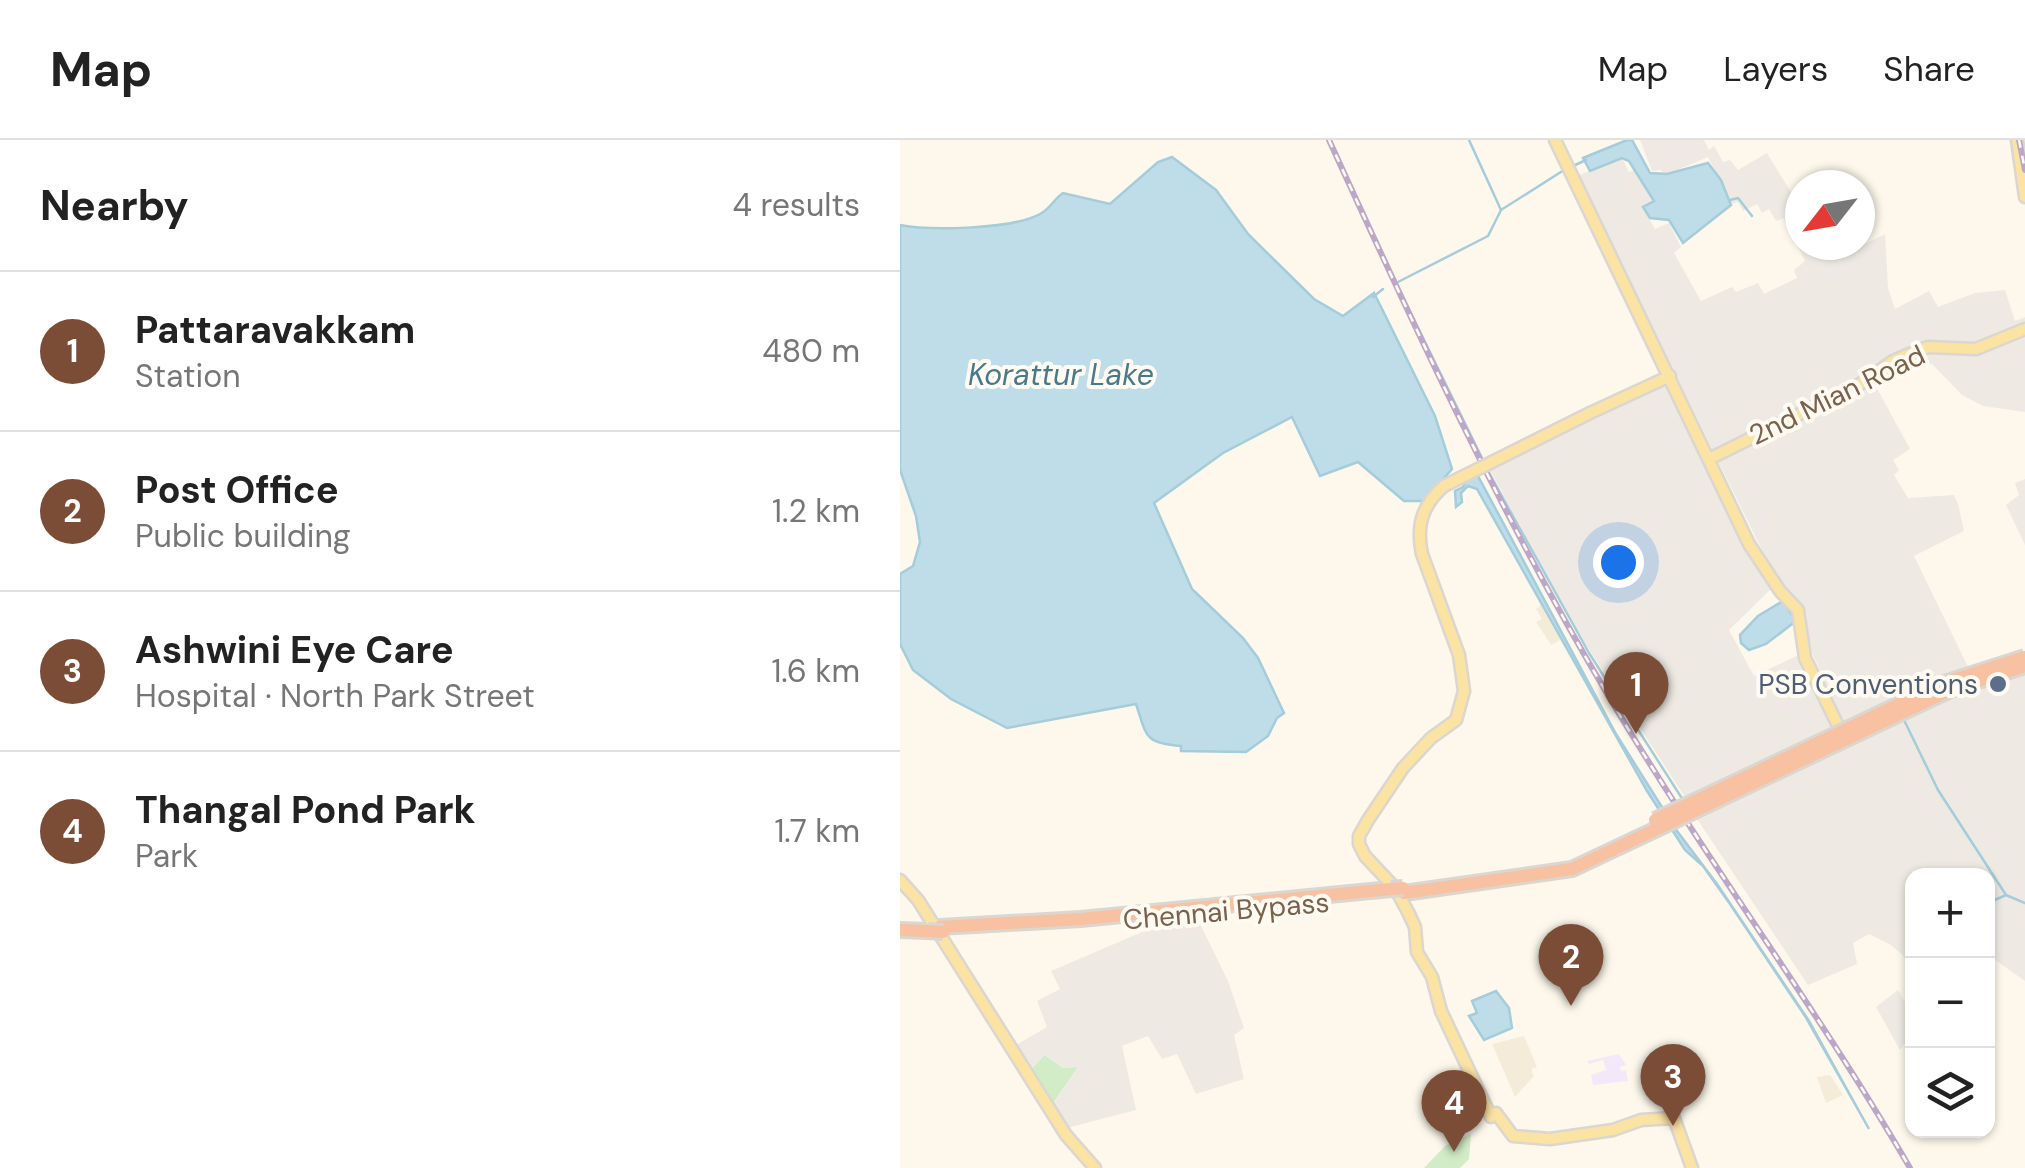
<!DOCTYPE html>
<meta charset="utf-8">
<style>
:root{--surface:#fff;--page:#f2f2f2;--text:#222;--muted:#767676;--line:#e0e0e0;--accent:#7b4d37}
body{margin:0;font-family:"DM Sans",sans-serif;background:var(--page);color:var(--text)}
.controls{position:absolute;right:30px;bottom:30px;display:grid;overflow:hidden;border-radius:20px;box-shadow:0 2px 8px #0004}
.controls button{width:90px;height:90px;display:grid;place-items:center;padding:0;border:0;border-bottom:2px solid var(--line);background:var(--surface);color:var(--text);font:50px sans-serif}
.compass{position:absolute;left:885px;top:30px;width:90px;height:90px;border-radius:50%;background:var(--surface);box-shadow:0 2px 8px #0004;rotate:239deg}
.you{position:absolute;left:718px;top:422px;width:35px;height:35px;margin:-25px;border:8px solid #fff;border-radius:50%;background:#1a73e8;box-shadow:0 0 0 15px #1a73e833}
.badge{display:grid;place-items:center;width:65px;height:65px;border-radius:50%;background:var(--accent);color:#fff;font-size:32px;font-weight:700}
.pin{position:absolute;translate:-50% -82px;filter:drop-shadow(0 2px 5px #0008)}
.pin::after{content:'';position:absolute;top:52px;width:35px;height:30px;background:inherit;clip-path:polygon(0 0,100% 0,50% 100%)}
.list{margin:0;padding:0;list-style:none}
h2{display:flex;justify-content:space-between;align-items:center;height:130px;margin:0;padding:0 40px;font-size:42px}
h2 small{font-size:32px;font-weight:400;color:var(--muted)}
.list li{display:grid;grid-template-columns:65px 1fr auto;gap:30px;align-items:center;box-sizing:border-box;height:160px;padding:0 40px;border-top:2px solid var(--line)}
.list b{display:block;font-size:38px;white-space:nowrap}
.list p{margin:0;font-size:32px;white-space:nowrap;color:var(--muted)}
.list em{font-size:32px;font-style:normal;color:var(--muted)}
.icon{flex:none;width:55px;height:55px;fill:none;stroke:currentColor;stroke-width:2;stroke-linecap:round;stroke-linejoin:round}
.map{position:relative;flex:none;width:1125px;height:1028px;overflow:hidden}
header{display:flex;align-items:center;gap:60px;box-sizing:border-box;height:140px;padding:0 50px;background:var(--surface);border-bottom:2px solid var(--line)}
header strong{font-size:48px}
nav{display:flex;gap:55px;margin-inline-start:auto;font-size:35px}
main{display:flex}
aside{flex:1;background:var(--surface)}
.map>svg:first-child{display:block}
.residential{fill:#f5ebd9}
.industrial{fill:#eeeae3}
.education{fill:#f5e7fa}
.green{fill:#d3ecc8}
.water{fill:#bedde8;stroke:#a4ccda;stroke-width:2.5}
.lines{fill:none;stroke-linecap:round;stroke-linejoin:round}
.stream{stroke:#a4ccda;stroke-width:2.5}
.major-casing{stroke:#dcd6d0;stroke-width:15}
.highway-casing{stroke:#dcd6d0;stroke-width:18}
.major{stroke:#fbe3a4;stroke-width:10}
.highway{stroke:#f7c1a2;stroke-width:12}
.rail-casing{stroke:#bca7c8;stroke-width:6}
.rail{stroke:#fffbf2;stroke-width:2.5;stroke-dasharray:8;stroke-linecap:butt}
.major-bridge-casing{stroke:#dcd6d0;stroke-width:15;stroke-linecap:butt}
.highway-bridge-casing{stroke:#dcd6d0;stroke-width:18;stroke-linecap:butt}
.major-bridge{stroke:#fbe3a4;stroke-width:10}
.highway-bridge{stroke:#f7c1a2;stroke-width:12}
.service-dot{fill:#5c6f8a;stroke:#fffbf2;stroke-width:4}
.labels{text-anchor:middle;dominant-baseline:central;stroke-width:8;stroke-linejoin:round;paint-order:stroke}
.street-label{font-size:28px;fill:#79614c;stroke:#fffbf2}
.service-label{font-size:28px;fill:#4e5e75;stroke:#fffbf2;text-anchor:end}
.water-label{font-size:30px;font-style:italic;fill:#467a8c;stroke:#fffbf2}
</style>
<header>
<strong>Map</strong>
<nav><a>Map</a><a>Layers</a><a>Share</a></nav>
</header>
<main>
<aside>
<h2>Nearby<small>4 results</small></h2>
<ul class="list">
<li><span class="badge">1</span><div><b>Pattaravakkam</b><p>Station</p></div><em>480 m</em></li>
<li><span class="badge">2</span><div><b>Post Office</b><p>Public building</p></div><em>1.2 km</em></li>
<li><span class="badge">3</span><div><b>Ashwini Eye Care</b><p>Hospital · North Park Street</p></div><em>1.6 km</em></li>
<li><span class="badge">4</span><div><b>Thangal Pond Park</b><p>Park</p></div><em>1.7 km</em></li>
</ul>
</aside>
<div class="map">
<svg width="1125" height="1028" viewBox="0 0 1125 1028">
<rect width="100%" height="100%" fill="#fdf8eb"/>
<path class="residential" d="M641 465 660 500 651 505 636 482 642 479 636 469Z
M624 896 637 927 631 929 634 936 615 957 592 904Z
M930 935 943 955 926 963 917 937Z"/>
<path class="industrial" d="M740 0H804L809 10 814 6 823 22 830 20 838 30 867 13 900 67V105L957 108 985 94 988 148 995 169 1029 151 1038 167 1075 153 1105 150 1115 181 1125 177V187L1079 206 1036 203 814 313 679 35 722 18 729 32 740 27 757 64 745 71 755 89 769 83 781 107 774 113 801 161 832 147 836 152 858 143 864 154 897 138 894 130 905 121 884 78 876 81 869 69 862 73 857 64 843 71 838 62 831 64 808 17 765 35 761 30 752 31Z
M1125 191V272L1083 266 1062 255 1032 224 1020 225 1019 212 1090 209Z
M973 241 1010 309 993 320 999 330 994 335 1008 358 1054 355 1058 364 1064 391 1014 416 1070 531 946 587 907 502V476L872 430 817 319Z
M765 242 860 428 858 430 871 449 829 490 854 536 903 513 937 592 788 662 681 497 588 327Z
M1125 339V405L1106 365 1119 355 1115 343Z
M1125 530V841L1088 815V736H1012V823L991 805 969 794 953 803 957 824 908 845 797 679 1051 554Z
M299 782 328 841 344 888 334 895 344 939 296 954 277 914 262 919 248 896 222 906 236 970 167 988 152 966 178 927 163 928 146 915 130 929 116 905 147 887 137 861 160 849 151 831 249 789Z
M998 850 1012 874V893L1000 910 976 867Z"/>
<path class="education" d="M719 914 726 925 720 927 721 931 726 930 728 941 693 945 691 935 706 930 703 920 689 924 687 921Z"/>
<path class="green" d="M145 915 163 928 178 927 152 965 130 930Z
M571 994 569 1019 560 1028H524L545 1006Z"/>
<path class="water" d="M727 0H732L750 33 767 34 808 23 821 40 831 65 783 103 769 80 750 78 743 67 754 61 729 21 722 18 690 31 683 18Z
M272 17 316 50 348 94 414 159 443 176 474 153 535 276 552 329 524 361H504L458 322 420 336 392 277 323 313 254 363 292 449 343 498 358 518 384 573 377 578 368 596 346 612 281 611V606C244 603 247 597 236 564L107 588 51 559 13 530 0 504V434L13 426 20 402 16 376 0 330V85C31 91 113 89 140 74 150 69 154 59 163 53L210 64 258 22Z
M578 336 716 594 777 691 817 744 909 881 969 989 905 876 830 764 803 726 785 710 747 651 577 349 568 346 561 353 562 362 556 367 555 351 563 347 567 338Z
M883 461 896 481 866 504 849 510 841 503 840 495 858 476Z
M596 851 609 868 612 888 584 900 569 876 577 873 572 861Z"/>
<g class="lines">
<path class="stream" d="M569 0 601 70
M671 27 686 20
M830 60 838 58 852 76
M473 157 483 149
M584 322 496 143 588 96 601 70 664 30
M588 331 689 513 783 660
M1004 580 1038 650 1106 755
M1088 763 1106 755 1125 763"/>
<g class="major-casing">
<path id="major" d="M655 0 849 404 880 451 898 470 905 518 944 598
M1117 0 1125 57
M690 273 770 236
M809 319 960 244 993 221 1014 212 1028 207 1076 209 1125 189
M522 414 559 515 564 551 556 580 531 598 503 628 468 680 459 696V704L465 716 495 748 508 772 515 787 517 812 532 837 541 871 591 977 596 973 613 996 650 999 713 990 741 980 774 978 792 1028
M0 740 18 760 166 995 195 1028"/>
</g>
<g class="highway-casing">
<path id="highway" d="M504 753 672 729 761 687
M40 787 181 779 491 749
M0 790 28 791"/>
</g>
<use href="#major" class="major"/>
<use href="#highway" class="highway"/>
<g class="rail-casing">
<path id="rail" d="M429 0C516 191 604 381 712 562 806 720 917 868 1010 1028
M1119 0 1125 30"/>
</g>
<use href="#rail" class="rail"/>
<g class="major-bridge-casing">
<path id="major-bridge" d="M522 414C516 386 522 365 544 346L690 273"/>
</g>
<g class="highway-bridge-casing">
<path id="highway-bridge" d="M755 680 1044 543 1125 517
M761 687 1048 551 1125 526
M491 749 503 748
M28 791 43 792"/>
</g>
<use href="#major-bridge" class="major-bridge"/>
<use href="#highway-bridge" class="highway-bridge"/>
</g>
<circle class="service-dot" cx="1098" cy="544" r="10"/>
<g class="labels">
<g class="street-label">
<text transform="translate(937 255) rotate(-26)">2nd Mian Road</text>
<text transform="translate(326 771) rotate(-5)">Chennai Bypass</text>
</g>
<g class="service-label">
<text x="1078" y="544">PSB Conventions</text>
</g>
<g class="water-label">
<text x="161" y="234">Korattur Lake</text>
</g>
</g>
</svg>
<div class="controls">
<button>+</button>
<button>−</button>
<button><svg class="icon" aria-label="layers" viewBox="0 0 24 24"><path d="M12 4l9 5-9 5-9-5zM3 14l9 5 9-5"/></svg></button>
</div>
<svg class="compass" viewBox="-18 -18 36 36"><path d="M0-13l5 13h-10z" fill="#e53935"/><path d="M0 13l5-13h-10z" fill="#767676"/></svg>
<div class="you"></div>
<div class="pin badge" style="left:736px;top:594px">1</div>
<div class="pin badge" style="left:671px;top:866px">2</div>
<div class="pin badge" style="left:773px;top:986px">3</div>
<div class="pin badge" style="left:554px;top:1012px">4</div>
</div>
</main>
